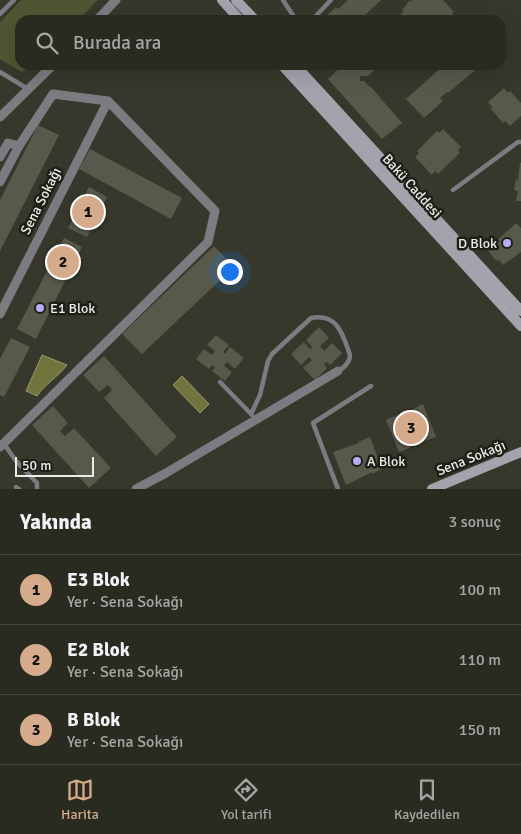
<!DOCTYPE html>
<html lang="tr">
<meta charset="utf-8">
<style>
:root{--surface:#292a20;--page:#35362d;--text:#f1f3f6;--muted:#a5a7a5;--line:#45463e;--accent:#d6ab8b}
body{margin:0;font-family:Signika,sans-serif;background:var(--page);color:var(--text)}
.scale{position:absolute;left:15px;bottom:12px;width:79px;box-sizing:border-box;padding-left:5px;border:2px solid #eceee5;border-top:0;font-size:14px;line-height:18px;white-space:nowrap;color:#eceee5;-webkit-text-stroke:4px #1e1f19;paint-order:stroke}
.you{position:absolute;left:229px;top:271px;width:18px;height:18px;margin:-12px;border:4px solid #fff;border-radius:50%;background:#1a73e8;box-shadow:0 0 0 8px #1a73e833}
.badge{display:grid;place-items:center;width:32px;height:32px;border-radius:50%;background:var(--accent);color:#111;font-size:16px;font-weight:700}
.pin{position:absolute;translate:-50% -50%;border:2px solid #fff;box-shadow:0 1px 5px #0006}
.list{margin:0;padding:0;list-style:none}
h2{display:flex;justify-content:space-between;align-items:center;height:65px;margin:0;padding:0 20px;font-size:21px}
h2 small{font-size:16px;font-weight:400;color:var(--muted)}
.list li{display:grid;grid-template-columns:32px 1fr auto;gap:15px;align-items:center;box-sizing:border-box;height:70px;padding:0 20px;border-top:1px solid var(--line)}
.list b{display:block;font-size:19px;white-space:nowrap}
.list p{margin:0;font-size:16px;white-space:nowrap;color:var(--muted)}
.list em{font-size:16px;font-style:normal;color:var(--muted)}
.icon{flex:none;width:28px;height:28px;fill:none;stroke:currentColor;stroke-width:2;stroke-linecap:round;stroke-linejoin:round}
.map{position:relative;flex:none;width:521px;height:489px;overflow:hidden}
.search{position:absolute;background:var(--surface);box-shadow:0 5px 20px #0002;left:15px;right:15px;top:15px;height:55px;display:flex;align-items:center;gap:12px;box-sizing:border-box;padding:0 18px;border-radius:15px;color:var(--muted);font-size:19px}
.sheet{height:275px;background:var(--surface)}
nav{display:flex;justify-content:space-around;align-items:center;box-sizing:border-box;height:70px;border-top:1px solid var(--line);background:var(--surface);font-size:14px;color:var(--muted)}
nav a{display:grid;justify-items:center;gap:2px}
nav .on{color:var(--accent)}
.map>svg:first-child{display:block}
.green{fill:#525533}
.water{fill:#70753e;stroke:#959970}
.building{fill:#57594b}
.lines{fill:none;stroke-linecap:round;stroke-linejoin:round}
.lane{stroke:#7d7b82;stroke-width:4.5}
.street{stroke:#7d7b82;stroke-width:9}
.secondary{stroke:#a4a2ac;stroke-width:10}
.poi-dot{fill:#bbaaf6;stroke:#1e1f19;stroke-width:2}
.labels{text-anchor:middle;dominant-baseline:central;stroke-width:5;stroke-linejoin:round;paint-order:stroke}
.street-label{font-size:14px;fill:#eceee5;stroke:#1e1f19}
.poi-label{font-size:14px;fill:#eceee5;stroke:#1e1f19;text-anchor:start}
</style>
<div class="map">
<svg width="521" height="489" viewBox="0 0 521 489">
<rect width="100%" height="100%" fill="#37382b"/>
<path class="green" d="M21 0H98L78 20H20V65H31L22 72 0 59V22Z"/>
<path class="water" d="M42 355 67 365C58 377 45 384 37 396L26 391Z
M182 376 209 404 200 413 173 385Z"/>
<path class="building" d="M348 0H381L360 20H322L336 7 338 9Z
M410 0 411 2 413 0H443L454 12 452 13 459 20H430V17L427 16 426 20H395L404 11 402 10Z
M343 65H380L368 76H360V81H364L370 87H371L402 123 382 139 328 79Z
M444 65H481L448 93 447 92 440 98 443 101 424 118 406 99Z
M504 88 508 93 510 91 521 103V116L510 126 505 121 503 123 491 109 492 107 488 102Z
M38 125 59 135 0 251V200Z
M443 129 461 147 458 150 460 153 438 174 435 171 432 175 415 157 419 153 417 151 437 131 439 133Z
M90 149 182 198 171 219 79 169Z
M520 163H521V201H516L518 191 514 190 516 179 518 180Z
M89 187 107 197 87 237 68 228Z
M516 223 521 228V252L503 265 499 260 496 261 487 249Z
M64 238 82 247 36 339 17 329Z
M214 246 234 267 142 354 122 334Z
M319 327 329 338 320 346 324 351 332 343 342 353 330 365 327 362 324 364 327 368 315 380 303 368 312 360 309 357 301 365 291 354 304 342 310 349 312 347 306 340Z
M216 335 229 345 223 352 225 354 230 347 244 358 235 369 227 362 224 366 232 372 225 381 212 371 215 367 212 365 209 369 196 359 204 349 212 355 215 351 207 345Z
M11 338 30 347 4 397 0 395V359Z
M104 356 177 437 156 456 104 398 112 390 108 385 99 392 83 375Z
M423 404 436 437 410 446V448L399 452 386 420 397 415 398 417Z
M53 406 68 423 60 431 65 436 74 428 111 468 89 488 32 425Z
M370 437 382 469 372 474V472L346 485 333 452 359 443 358 442Z"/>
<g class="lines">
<path class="lane" d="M283 0 296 20
M0 14 14 0
M312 20 331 0
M0 72 28 89
M453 190 518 142H521
M220 382 252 415
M251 414 260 395 268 361 272 354 311 318C338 313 343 335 350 355 350 362 344 368 338 371
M4 444 16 461 37 483V489
M16 487 19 489
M338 489 313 423 371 386"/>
<path class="street" d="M97 20 116 0
M0 117 53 65
M0 157 8 143 19 146
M0 182 19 146 53 94 108 101 215 211 208 242 0 447
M0 314 108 101
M136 489 166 473 338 371"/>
<path class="secondary" d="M222 0 240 20
M236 0 255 20
M282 65 521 326
M295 65 521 311
M432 489 521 452"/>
</g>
<g class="poi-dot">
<circle cx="507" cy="243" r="5"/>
<circle cx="40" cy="308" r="5"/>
<circle cx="357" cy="461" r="5"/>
</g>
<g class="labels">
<g class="street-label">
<text transform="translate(412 186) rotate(48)">Bakü Caddesi</text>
<text transform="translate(41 201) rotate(-63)">Sena Sokağı</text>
<text transform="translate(471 458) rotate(-22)">Sena Sokağı</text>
</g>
<g class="poi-label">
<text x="497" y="243" text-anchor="end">D Blok</text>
<text x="50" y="308">E1 Blok</text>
<text x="367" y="461">A Blok</text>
</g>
</g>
</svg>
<div class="scale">50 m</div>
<div class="you"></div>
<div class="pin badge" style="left:88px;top:212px">1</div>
<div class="pin badge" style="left:63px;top:262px">2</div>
<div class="pin badge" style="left:411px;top:428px">3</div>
<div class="search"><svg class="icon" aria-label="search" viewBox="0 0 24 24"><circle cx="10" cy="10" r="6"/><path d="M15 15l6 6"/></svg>Burada ara</div>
</div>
<section class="sheet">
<h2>Yakında<small>3 sonuç</small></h2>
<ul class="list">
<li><span class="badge">1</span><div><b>E3 Blok</b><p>Yer · Sena Sokağı</p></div><em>100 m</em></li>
<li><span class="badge">2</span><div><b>E2 Blok</b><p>Yer · Sena Sokağı</p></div><em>110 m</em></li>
<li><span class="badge">3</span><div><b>B Blok</b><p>Yer · Sena Sokağı</p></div><em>150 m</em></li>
</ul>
</section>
<nav>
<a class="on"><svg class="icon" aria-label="map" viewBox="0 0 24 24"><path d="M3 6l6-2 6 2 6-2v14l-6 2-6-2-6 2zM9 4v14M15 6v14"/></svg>Harita</a>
<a><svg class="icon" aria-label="directions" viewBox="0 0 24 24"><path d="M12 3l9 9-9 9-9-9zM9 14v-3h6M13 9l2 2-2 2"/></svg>Yol tarifi</a>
<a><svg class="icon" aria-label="saved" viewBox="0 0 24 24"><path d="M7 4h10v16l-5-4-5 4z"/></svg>Kaydedilen</a>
</nav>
